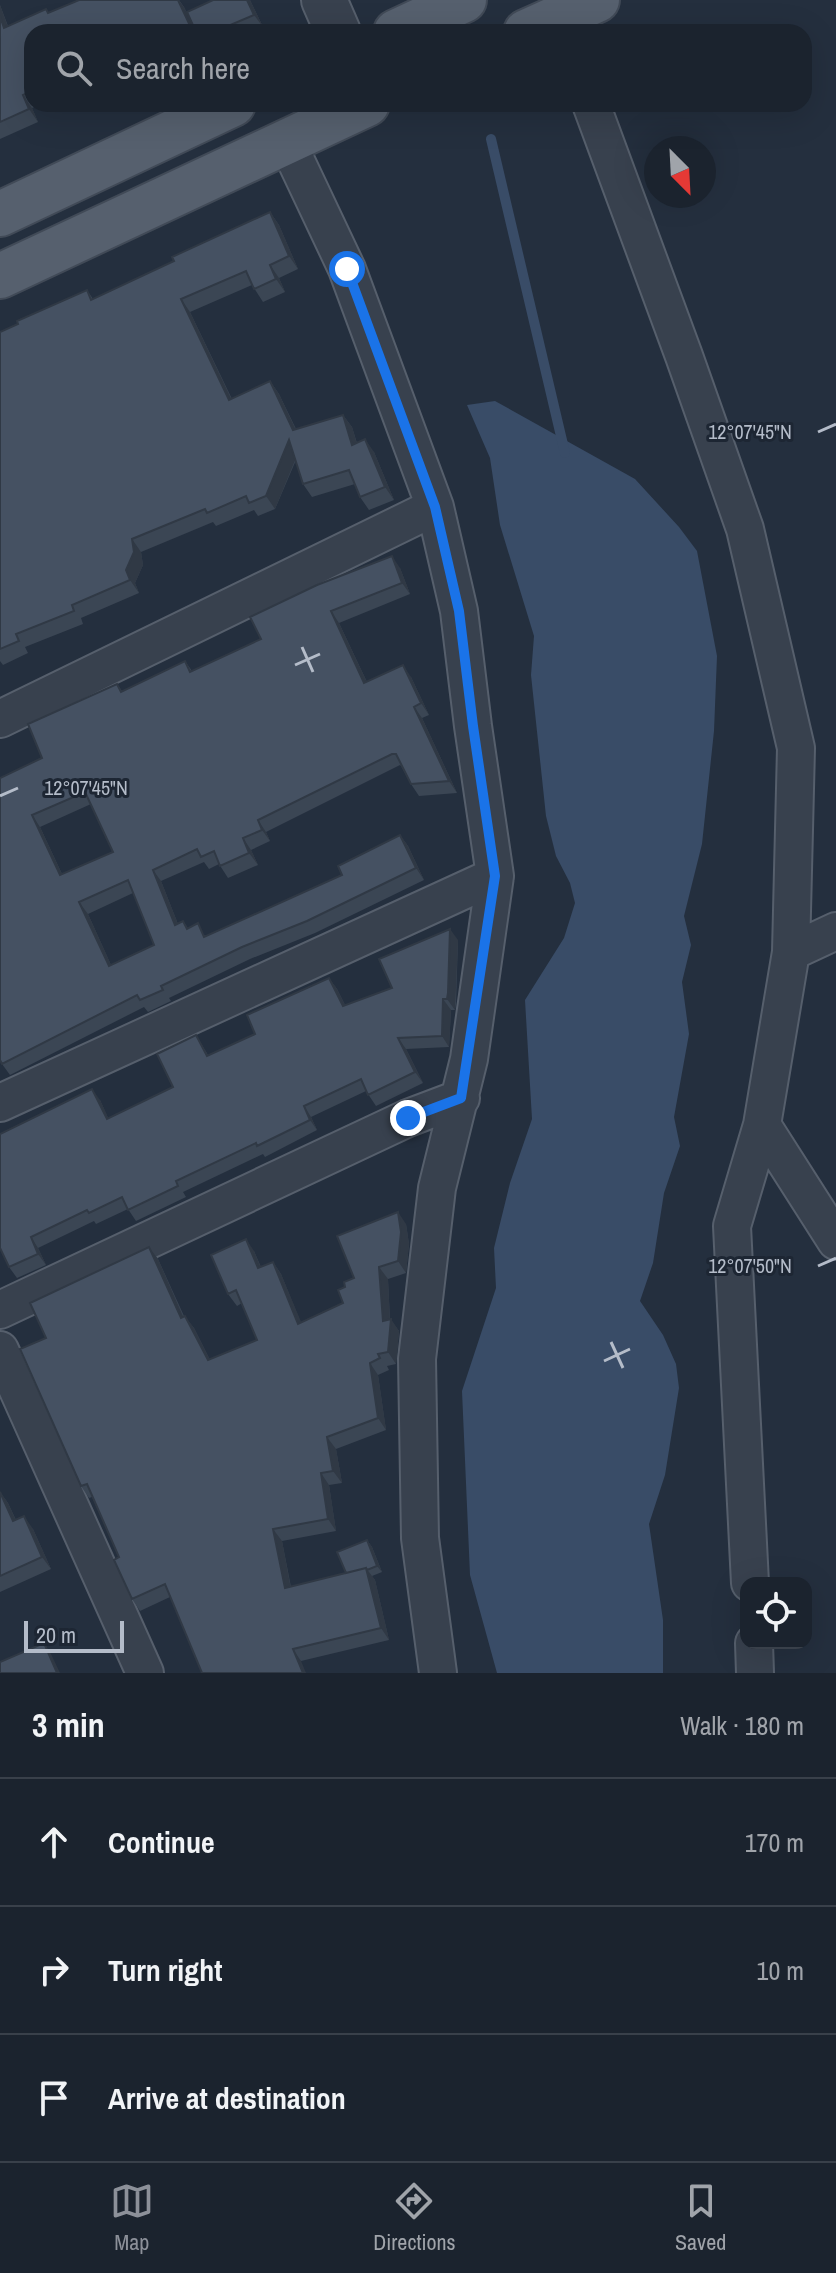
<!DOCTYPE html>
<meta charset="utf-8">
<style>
:root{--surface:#1b232e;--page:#282f3a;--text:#f1f3f6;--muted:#a0a4aa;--line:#39404a;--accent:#8c9099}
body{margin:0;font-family:"Archivo Narrow",sans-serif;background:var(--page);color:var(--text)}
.controls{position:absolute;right:24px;bottom:24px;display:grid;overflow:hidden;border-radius:16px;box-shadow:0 8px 32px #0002}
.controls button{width:72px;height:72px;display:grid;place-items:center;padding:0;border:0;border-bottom:2px solid var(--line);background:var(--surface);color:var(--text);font:40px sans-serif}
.compass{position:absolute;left:644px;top:136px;width:72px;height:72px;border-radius:50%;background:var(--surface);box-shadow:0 8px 32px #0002;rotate:156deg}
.scale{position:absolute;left:24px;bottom:20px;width:100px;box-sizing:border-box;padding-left:8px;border:4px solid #b4bcc9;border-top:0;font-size:22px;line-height:28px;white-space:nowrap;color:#b4bcc9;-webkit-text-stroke:6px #1d2633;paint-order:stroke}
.stop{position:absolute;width:24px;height:24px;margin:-18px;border:6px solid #1a73e8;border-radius:50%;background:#fff}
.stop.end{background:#1a73e8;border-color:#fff;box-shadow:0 2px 8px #0008}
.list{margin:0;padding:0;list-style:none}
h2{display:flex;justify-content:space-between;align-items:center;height:104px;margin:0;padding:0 32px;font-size:34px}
h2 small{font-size:26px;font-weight:400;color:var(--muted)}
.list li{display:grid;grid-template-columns:52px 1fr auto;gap:24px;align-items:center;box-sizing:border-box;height:128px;padding:0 32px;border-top:2px solid var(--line)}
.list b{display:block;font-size:30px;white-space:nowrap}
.list em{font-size:26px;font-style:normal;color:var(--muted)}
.icon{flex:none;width:44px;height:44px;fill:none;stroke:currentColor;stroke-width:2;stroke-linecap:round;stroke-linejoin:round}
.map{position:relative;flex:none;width:836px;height:1673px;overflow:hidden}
.search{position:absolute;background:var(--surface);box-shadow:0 8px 32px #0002;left:24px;right:24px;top:24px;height:88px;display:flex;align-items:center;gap:20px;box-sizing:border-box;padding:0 28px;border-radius:24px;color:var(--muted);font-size:30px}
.sheet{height:488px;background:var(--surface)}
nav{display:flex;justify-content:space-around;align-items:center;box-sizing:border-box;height:112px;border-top:2px solid var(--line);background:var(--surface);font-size:22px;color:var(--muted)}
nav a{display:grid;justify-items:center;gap:4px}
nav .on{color:var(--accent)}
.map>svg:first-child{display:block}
.water{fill:#394c67}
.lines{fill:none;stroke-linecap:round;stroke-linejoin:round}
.stream{stroke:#394c67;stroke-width:10}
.minor-casing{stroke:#565f6c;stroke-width:40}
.tertiary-casing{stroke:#565f6c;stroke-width:48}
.primary-casing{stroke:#414a57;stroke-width:48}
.minor{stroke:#38414e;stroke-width:36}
.tertiary{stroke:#38414e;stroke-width:44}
.primary{stroke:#56606e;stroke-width:44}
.wall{fill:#3b4654;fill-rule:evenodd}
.shaded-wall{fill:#303945}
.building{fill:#455162;stroke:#303945;stroke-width:2;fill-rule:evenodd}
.route{stroke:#1a73e8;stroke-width:10}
.ticks{fill:none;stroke:#b4bcc9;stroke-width:3}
.ticks-label{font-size:20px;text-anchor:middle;fill:#b4bcc9;stroke:#1d2633;stroke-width:6;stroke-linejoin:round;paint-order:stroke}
</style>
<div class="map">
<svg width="836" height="1673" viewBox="0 0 836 1673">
<rect width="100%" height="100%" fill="#242f3e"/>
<path class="water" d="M495 401 635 479 679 527 697 551 717 656 714 731 702 844 684 916 691 945 682 982 689 1034 674 1117 680 1146 664 1193 653 1263 640 1301 663 1335 676 1364 679 1388 665 1475 649 1524 663 1620V1673H497L470 1575 462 1391 496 1288 494 1248 510 1183 532 1119 525 1000 564 938 575 903 570 883 556 856 546 816 531 675 534 636 500 525 490 458 467 405Z"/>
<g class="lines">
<path class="stream" d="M491 139 565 453"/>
<g class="minor-casing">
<path id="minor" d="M591 104 684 356 745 529 796 748 791 952 762 1125 732 1226 750 1583
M287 142 347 269 435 507 459 611 473 726 495 876 469 1059 437 1188 417 1359 420 1538 438 1673
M0 719 435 507
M791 952 836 931
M0 1103 495 876
M762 1125 836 1241
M0 1310 408 1118 461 1098
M0 1350 145 1673
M754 1643 755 1673"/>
</g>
<g class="tertiary-casing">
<path id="tertiary" d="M324 0 338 32"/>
</g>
<g class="primary-casing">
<path id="primary" d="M396 32 464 0
M526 32 597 0
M0 214 233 104
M0 276 367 104"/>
</g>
<use href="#minor" class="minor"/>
<use href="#tertiary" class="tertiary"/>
<use href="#primary" class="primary"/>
</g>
<path class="wall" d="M79 0H179L184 7 196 32H32V104H41L32 108 38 122 0 139V5L8 26 49 13Z
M250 0 263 27 252 32H196Z
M270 212 279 225 298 269 279 278 285 292 263 302 252 285 190 312 232 399 270 381 279 394 296 429 343 415 352 427 357 443 374 452 394 500 369 510 360 497 355 484 312 497 303 484 296 460 275 509 258 516 254 510 216 526 213 522 141 552 143 565 135 583 139 593 81 618 83 624 25 647 28 653 3 665 0 661V332L87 290 93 299 174 261Z
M400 568 410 594 339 623 367 682 411 677 429 715 422 718 457 793 419 796 411 784 401 766 400 765 266 832 270 841 251 850 258 865 228 878 219 864 209 869 204 862 161 881 178 924 183 921 188 928 207 936 342 875 400 835 408 846 424 880 315 933 250 959 169 998 171 1001 148 1012 144 1007 10 1075 2 1064 0 778 42 758 117 684 122 691 185 661 192 671 261 639ZM91 804 113 852 62 874 40 827ZM133 893 154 945 111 965 88 914Z
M458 940 456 1004 455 1010H451L449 1047 406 1049 423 1083 376 1106 366 1091 311 1117 317 1130 265 1157 263 1154 183 1192 186 1197 136 1221 128 1209 96 1224 94 1221 38 1248 46 1265 17 1278 9 1267 100 1100 108 1118 173 1087 196 1035 208 1055 255 1034 329 978 337 989 345 1005 392 988Z
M406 1224 409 1244 406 1273 388 1279 390 1319 399 1331 396 1364 387 1366 389 1370 378 1375 386 1430 336 1449 342 1483 329 1485 336 1531 282 1541 291 1587 346 1573 367 1540 372 1547 382 1572 372 1576 375 1580 389 1640 301 1661 170 1597 140 1611 132 1599 119 1557 92 1497 89 1498 81 1486 46 1338 149 1247 158 1259 184 1316 194 1328 210 1360 257 1340 242 1303 237 1306 228 1294 254 1251 261 1267 273 1262 281 1274 301 1323 343 1303 345 1287Z
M0 1492 8 1503 16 1520 33 1529 51 1569 0 1592Z"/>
<path class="shaded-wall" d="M178 0 184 7 196 32H193Z
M247 0H250L263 27 254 15Z
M0 5 13 41 4 28 0 16Z
M23 95 32 108 38 122 29 109Z
M270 212 279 225 298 269 289 256Z
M270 265 279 278 285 292 276 279Z
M181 299 190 312 238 413 229 400Z
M270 381 279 394 302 443 293 430Z
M343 415 352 427 361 458 352 445Z
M365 439 374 452 394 500 385 487Z
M289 440 298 453 275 509 266 496Z
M132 539 141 552 143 565 135 583 139 593 130 580 126 570Z
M392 556 400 568 410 594 402 583Z
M331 611 339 623 373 695 364 683Z
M403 665 411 677 429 715 421 703Z
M414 707 422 718 457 793 449 781Z
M32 815 40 827 68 887 60 875Z
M258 820 266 832 270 841 262 830Z
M400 835 408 846 424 880 416 868Z
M243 838 251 850 258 865 249 853Z
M153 870 161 881 183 937 175 925Z
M79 902 88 914 117 978 109 966Z
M450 929 458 940 455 1010 447 999Z
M329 978 337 989 351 1017 343 1006Z
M443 999 451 1010 449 1047 442 1036Z
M398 1038 406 1049 423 1083 415 1072Z
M92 1089 100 1100 114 1130 107 1119Z
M304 1106 311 1117 317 1130 310 1120Z
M398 1212 406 1224 409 1244 406 1273 398 1261Z
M31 1237 38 1248 46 1265 38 1254Z
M246 1239 254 1251 266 1280 258 1268Z
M149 1247 158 1259 189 1330 181 1318Z
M273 1262 281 1274 307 1336 298 1324Z
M379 1267 388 1279 390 1323 391 1319 399 1331 396 1364 388 1352 383 1321Z
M185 1316 194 1328 216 1372 208 1360Z
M370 1363 378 1375 386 1430 378 1418Z
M327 1437 336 1449 342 1483 333 1471Z
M321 1473 329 1485 336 1531 328 1519Z
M0 1492 8 1503 22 1534 13 1521Z
M24 1516 33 1529 51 1569 42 1557Z
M273 1529 282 1541 293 1600 285 1588Z
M367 1540 372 1547 382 1572 377 1566Z
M366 1568 375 1580 389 1640 381 1628Z
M44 1643 51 1654 60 1673H57Z
M293 1649 301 1661 306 1673H303Z"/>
<path class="building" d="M79 0H178L193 32H32V91L23 95 29 109 0 122V16L4 28 46 9 48 13Z
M213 0H247L254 15 214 32H196L187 12Z
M270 212 289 256 270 265 276 279 254 289 246 271 181 299 229 400 270 381 293 430 343 415 352 445 365 439 385 487 360 497 349 470 303 484 289 440 266 496 249 503 246 496 207 513 205 509 132 539 134 552 126 570 130 580 72 605 74 611 16 634 19 641 0 649V332L18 324 17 321 87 290 91 300 174 261 172 257Z
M392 556 402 583 331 611 364 683 403 665 421 703 414 707 449 781 411 784 396 754H392L258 820 262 830 243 838 249 853 220 866 214 851 201 857 197 849 153 870 175 925 183 921 187 929 198 923 204 937 342 875 338 866 400 835 416 868 307 921 242 947 161 986 163 990 140 1000 137 995 2 1064 0 1060V778L42 758 28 724 117 684 121 692 185 661 190 672 261 639 250 617 317 585ZM85 792 113 852 60 875 32 815ZM128 880 154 945 109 966 79 902Z
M450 929 448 993 447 999H443L442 1036 398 1038 415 1072 368 1095 361 1079 304 1106 310 1120 257 1146 256 1143 176 1181 178 1186 128 1210 122 1197 89 1213 87 1210 31 1237 38 1254 9 1267 0 1248V1134L92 1089 107 1119 173 1087 157 1054 196 1035 207 1056 255 1034 247 1015 329 978 343 1006 392 988 379 959Z
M398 1212 401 1232 398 1261 379 1267 383 1321 391 1319 388 1352 378 1354 380 1358 370 1363 378 1418 327 1437 333 1471 321 1473 328 1519 273 1529 285 1588 366 1568 381 1628 293 1649 303 1673H202L165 1584 132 1599 114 1560 119 1557 87 1484 81 1486 20 1349 46 1338 30 1303 149 1247 181 1318 185 1316 208 1360 257 1340 236 1290 228 1294 211 1255 246 1239 258 1268 273 1262 298 1324 343 1303 338 1290 345 1287 344 1282 354 1278 337 1236Z
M0 1492 13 1521 24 1516 42 1557 0 1576Z
M367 1540 377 1566 367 1570 366 1568 346 1573 337 1552Z
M44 1643 57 1673H0V1662Z"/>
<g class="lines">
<path class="route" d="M347 269 435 507 459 611 473 726 495 876 461 1098 408 1118"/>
</g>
<path class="ticks" d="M818 432 836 424M302 647 313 672M295 665 320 654M0 796 18 788M818 1266 836 1258M611 1342 623 1368M604 1361 630 1349"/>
<g class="ticks-label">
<text x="750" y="439">12°07'45"N</text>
<text x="86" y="795">12°07'45"N</text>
<text x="750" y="1273">12°07'50"N</text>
</g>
</svg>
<div class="controls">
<button><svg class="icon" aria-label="locate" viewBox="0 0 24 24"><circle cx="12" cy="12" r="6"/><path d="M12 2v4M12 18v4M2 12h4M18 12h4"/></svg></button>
</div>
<svg class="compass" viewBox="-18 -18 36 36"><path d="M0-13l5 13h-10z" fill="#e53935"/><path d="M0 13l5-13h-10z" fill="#a0a4aa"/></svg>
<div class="scale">20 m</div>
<div class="stop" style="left:347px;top:269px"></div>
<div class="stop end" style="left:408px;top:1118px"></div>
<div class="search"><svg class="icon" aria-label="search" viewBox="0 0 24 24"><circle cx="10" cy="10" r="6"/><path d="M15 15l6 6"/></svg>Search here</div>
</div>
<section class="sheet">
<h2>3 min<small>Walk · 180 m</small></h2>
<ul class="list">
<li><svg class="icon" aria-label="ahead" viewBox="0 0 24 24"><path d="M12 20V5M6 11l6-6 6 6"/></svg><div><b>Continue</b></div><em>170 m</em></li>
<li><svg class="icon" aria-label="right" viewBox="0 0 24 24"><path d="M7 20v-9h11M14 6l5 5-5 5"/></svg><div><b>Turn right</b></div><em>10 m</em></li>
<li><svg class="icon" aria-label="arrive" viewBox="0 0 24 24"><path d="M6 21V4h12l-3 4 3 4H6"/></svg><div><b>Arrive at destination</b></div></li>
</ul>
</section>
<nav>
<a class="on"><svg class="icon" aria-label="map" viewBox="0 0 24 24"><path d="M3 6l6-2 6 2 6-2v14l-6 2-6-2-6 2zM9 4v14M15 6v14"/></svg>Map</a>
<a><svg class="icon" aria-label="directions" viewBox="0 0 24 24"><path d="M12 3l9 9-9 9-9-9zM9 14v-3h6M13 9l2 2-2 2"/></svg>Directions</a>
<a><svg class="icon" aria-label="saved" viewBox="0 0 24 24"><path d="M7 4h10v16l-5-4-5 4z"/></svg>Saved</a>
</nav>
